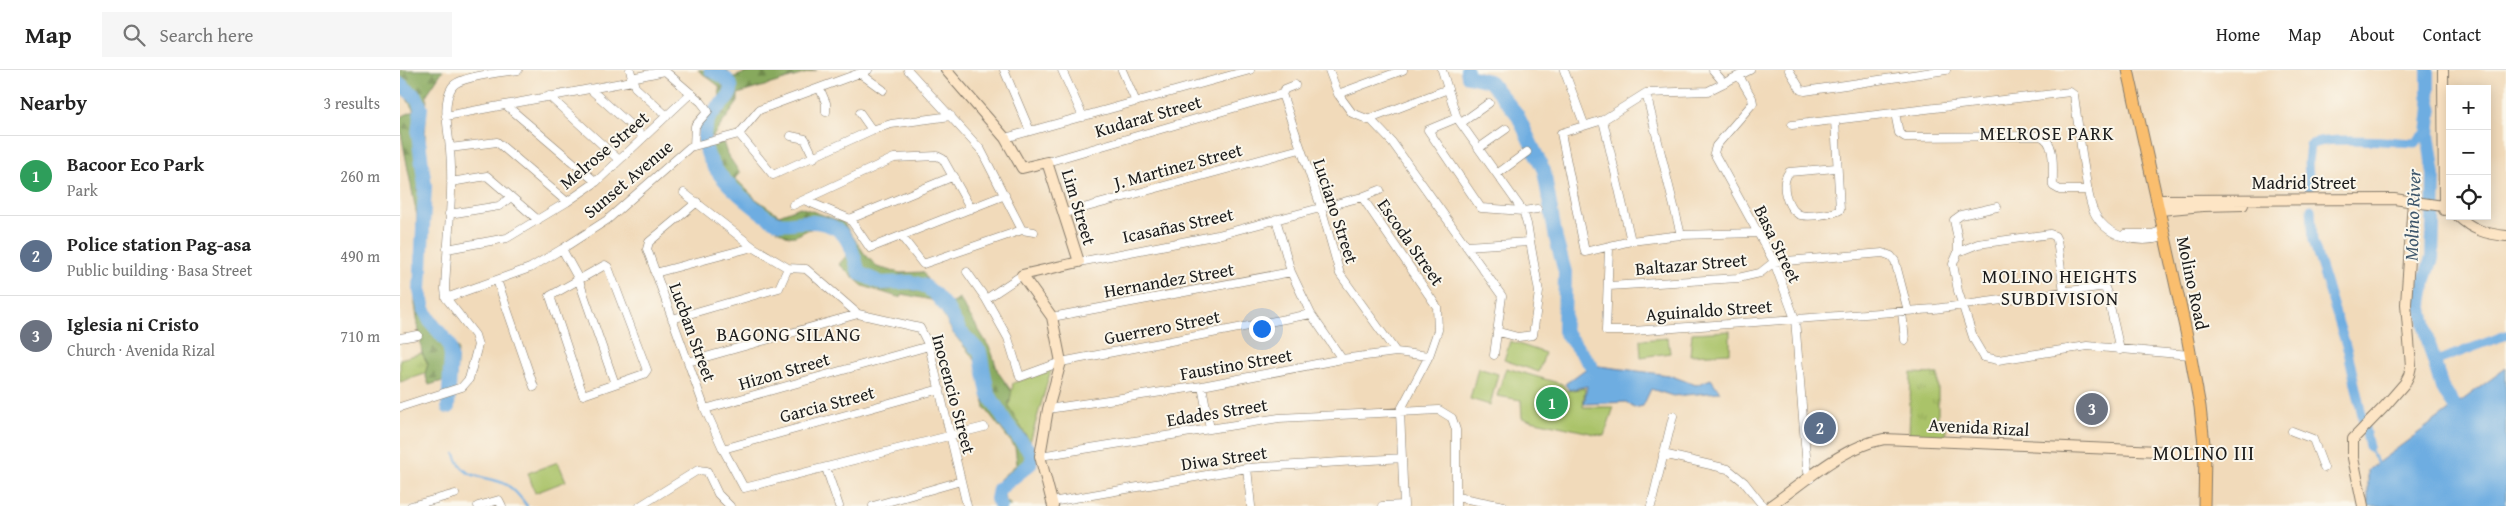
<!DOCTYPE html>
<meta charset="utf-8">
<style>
:root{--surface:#fff;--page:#f6f6f6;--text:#222;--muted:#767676;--line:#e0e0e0;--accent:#2563eb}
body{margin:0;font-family:"Gentium Book Plus",serif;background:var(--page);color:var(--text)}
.controls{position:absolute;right:15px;top:15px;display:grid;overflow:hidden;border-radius:0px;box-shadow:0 2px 12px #0003}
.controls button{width:45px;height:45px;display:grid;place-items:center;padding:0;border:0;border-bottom:1px solid var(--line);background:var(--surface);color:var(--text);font:25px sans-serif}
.you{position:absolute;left:861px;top:258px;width:18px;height:18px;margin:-12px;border:4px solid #fff;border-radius:50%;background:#1a73e8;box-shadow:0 0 0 8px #1a73e833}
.badge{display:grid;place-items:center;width:32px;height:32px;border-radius:50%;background:var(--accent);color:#fff;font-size:16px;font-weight:700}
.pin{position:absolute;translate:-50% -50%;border:2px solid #fff;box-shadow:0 1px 5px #0006}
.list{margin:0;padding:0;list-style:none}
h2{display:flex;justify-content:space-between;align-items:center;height:65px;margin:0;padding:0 20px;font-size:21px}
h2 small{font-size:16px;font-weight:400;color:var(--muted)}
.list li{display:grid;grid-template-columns:32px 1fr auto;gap:15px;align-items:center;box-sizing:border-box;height:80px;padding:0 20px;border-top:1px solid var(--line)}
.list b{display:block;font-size:19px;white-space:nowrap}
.list p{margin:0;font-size:16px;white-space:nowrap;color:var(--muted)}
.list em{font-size:16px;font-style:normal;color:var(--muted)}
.icon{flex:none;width:28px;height:28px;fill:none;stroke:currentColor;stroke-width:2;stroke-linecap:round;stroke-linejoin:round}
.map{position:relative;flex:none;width:2106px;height:436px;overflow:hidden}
header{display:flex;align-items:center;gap:30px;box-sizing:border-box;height:70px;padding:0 25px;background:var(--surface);border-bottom:1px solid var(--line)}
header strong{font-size:24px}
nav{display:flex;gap:28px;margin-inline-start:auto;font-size:18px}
.search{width:350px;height:45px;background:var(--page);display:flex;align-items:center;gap:12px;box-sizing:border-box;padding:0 18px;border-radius:0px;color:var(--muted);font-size:19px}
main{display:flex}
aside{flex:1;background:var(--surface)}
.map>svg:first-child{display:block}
.grass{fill:url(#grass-tufts);stroke:#637042}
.forest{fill:url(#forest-firs);stroke:#52623c}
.park{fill:#aac369;stroke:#637042}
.water{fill:#6eade1;stroke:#45647e}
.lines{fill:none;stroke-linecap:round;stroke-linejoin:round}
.stream{stroke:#6eade1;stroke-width:2.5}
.canal{stroke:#6eade1;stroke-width:9}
.river{stroke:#6eade1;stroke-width:14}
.street-casing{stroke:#867b6b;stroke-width:9}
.secondary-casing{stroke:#867b6b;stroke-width:12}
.primary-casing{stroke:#867b6b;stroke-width:13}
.street{stroke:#fff;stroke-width:8}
.secondary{stroke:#fde5c5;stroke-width:10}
.primary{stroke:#fabe6e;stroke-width:11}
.labels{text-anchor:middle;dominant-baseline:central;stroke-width:4;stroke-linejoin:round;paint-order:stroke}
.street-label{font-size:18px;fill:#1c1c1c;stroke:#fbf7ec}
.neighbourhood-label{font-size:19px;letter-spacing:1px;fill:#1c1c1c;stroke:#fbf7ec}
.water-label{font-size:19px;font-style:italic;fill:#3d566b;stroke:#fbf7ec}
.quarter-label{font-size:20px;letter-spacing:1px;fill:#1c1c1c;stroke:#fbf7ec}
</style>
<header>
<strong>Map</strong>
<div class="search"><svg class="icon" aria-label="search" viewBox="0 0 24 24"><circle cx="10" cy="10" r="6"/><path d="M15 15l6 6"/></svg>Search here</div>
<nav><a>Home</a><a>Map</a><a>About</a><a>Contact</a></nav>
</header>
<main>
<aside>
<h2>Nearby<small>3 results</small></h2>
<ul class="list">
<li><span class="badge" style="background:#2e9e5b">1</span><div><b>Bacoor Eco Park</b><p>Park</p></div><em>260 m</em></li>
<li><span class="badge" style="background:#5c6f8a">2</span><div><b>Police station Pag-asa</b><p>Public building · Basa Street</p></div><em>490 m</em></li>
<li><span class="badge" style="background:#6b7280">3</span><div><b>Iglesia ni Cristo</b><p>Church · Avenida Rizal</p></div><em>710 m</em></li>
</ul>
</aside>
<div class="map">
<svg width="2106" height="436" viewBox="0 0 2106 436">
<defs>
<pattern id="grass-tufts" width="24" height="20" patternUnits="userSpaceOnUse" patternTransform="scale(1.25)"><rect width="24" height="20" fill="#aac369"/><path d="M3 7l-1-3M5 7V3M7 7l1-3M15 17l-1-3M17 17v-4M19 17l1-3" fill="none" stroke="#92a75a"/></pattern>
<pattern id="forest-firs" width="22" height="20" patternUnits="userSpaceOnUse" patternTransform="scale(1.25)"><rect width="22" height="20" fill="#87a95d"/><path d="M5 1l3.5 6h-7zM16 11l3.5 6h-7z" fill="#6e894c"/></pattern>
</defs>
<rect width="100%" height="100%" fill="#fbf7ec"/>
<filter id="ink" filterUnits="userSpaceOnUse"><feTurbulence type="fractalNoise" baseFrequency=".02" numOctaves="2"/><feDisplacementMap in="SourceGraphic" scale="10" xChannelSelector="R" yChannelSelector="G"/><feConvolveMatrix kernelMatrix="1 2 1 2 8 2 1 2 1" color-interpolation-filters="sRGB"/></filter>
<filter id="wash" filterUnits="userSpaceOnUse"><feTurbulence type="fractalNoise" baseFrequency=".0096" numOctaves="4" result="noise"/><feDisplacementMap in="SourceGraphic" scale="20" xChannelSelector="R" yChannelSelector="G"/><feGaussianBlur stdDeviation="1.12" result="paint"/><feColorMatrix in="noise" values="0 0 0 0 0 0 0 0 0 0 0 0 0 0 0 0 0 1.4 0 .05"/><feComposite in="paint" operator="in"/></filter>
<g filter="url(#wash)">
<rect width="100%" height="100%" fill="#f1daba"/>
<path class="grass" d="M22 283 28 294 25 304 0 312V289Z
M1511 303 1538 304V351L1546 352V368L1509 366Z"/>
<path class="forest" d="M0 0H43L27 24 25 72 30 116 26 168 25 223 29 238 58 279 56 307 29 315 25 304 28 294 22 283 15 234 17 146 0 58V47L14 41 6 27 0 24Z
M298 0H327L331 8 354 0H417L338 24V32L313 66 299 70 301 52 320 29 319 16Z
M323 72 327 84 340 103 335 108 356 129 379 145 400 137 443 152 464 183 477 197 500 203 523 202 530 215 552 233 559 228 591 280 598 302 612 322 609 337 630 372 637 392 629 403 603 422 605 430 612 436H595L591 428 600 409 617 394 615 377 585 338 576 291 553 263 538 235 531 230 502 224 501 228 463 216 439 194 452 180C443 167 428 154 410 159 403 161 397 168 389 166 375 163 322 115 311 102 305 95 303 86 300 78Z"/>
<path class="park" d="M1330 261V283L1290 285 1292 263Z
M1268 268 1270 283 1241 287 1240 270Z
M1110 271 1145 283 1139 302 1104 290Z
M1078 298 1098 304 1090 335 1070 329Z
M1106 298 1162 314 1167 321 1185 318 1183 337H1214L1204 366 1122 348 1121 330 1097 326Z
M651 300 630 372 609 337 613 313Z
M158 392 166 411 135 423 128 403Z"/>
<path class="water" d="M1191 295 1269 305 1296 315 1311 309 1320 322 1273 326 1251 319 1243 336 1234 338 1226 332 1184 334 1187 316 1169 320 1165 314Z
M2106 298V436H1968V400Z"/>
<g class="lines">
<path class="stream" d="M1969 377 1978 395
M55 384C63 413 89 404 107 415 115 420 122 429 127 436"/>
<path class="canal" d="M1910 124 1908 92 1910 75C1928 66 1993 72 2016 73L2021 66 2028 64
M1911 139 1913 171 1948 282 1969 377
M2034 292 2106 265"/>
<path class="river" d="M311 0C319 4 333 10 331 20 330 28 322 33 317 38 292 62 307 93 328 114 337 123 368 151 379 153 386 155 395 152 402 152 439 150 450 166 458 200L461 204 481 213 511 212 525 216 535 224 547 238 560 261 580 282 588 323 607 354 632 384 630 394 599 419 597 429 601 436
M1067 0 1068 6 1089 11 1117 44 1144 101 1156 169 1165 202 1164 261 1191 295
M2028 0V24L2031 37 2028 64 2034 105 2033 155 2032 188 2025 209 2021 233 2029 274 2042 318 2065 351
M0 14 17 28 21 38 18 64 25 116 20 221 24 239 30 251 49 274 51 286 48 337"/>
</g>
</g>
<g filter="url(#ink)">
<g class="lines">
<g class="street-casing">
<path id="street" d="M230 0 235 17 267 46
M508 0 581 80 622 160
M604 0 630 61
M662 0 683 47
M722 0 736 32
M929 0 938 24 952 43 972 51 992 72 1102 226 1094 285
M1042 0 1057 48 1123 141 1127 154 1139 222 1133 265 1118 267 1099 262
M1164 0 1184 54
M1313 0 1324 13
M1350 0 1308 21 1246 23 1203 50 1161 63 1185 182 1231 171 1281 165 1356 163
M1389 0 1401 20 1405 21 1546 0
M461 4 483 20
M1339 6 1352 28 1353 33 1316 76 1314 83 1374 192 1395 249 1407 398 1410 409
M231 8 265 1 301 32 308 41 295 56 294 76
M190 19 244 67
M420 19 426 33V42
M1246 23 1281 165
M882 24 921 137 940 204 996 282
M882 24 885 19 895 15
M938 24 1003 0
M149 26 219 90
M107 36 196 112
M460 43 472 60
M1495 43 1499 63 1505 67 1640 66C1657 71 1652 101 1653 116L1660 120H1688
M46 46 232 11
M1057 48 1028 60 1081 138 1123 141 1137 139
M967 50 1048 19
M1203 50 1231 171
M1435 50 1440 140C1434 144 1405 148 1398 144 1386 136 1380 114 1389 102L1436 98
M1061 53 1089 33
M1392 55 1670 22 1674 25C1677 47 1680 69 1683 91 1686 106 1687 125 1693 140 1706 169 1738 174 1765 167
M339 64 373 105 472 60 491 54 551 46
M391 66 405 69 414 88
M605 68 850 0
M50 78 97 72 167 132
M1079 78 1106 59
M647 92 882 24
M1097 104 1127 82
M51 112 87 106 138 150
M284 123 353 177 388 198 406 199 458 244 520 258 529 276 567 436
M962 127 1037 237 1038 260 1029 286 1000 341 1004 436
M404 130 450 149 470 178 605 125
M297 132 249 172 247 179 305 339 323 379 344 418 584 357
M393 135 494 88 537 86 543 89 571 139
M665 143 900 79
M49 144 99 136 111 127
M450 149 554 106
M876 149 891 202 911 244 942 289
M1725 164H1752L1764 160
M502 167 523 194 622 160 634 162
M1066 176 1129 172
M1209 178 1206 261H1233L1534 239 1699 217 1705 218 1707 223 1720 280
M47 179 107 168 167 132 196 112 291 23
M162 179 178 208 215 314
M1558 182V169L1554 150 1561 145 1597 137
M679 192 818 165 962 127 980 120
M205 195 208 197 247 300 244 304 183 325 150 226Z
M567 202 586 229 608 268 620 307 661 292 911 244
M255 203 353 177
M97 210 134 317
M1209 216 1338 208 1360 203 1374 192 1483 183 1491 186 1495 191 1508 241
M1664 222 1657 170 1655 166 1650 164 1578 174 1558 182 1553 194 1558 221 1574 270 1584 287 1598 290 1687 276 1790 285
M46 228 130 198 162 179 207 150 290 77 339 64 359 40 468 0
M586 229 622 205
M1502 242 1505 270
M652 247 891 202
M272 249 379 218 388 198
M0 268 18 265
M288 292 458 244
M802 316 810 359
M0 337 62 317 69 309 78 275 75 265 46 228 45 219C47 170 55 119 49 70 47 54 43 31 52 17 59 6 105 2 118 0
M305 339 529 276
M648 339 802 316 942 289 996 282 1029 286
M1892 361 1913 369 1924 398
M323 379 540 319
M1263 384 1328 399 1344 412 1363 436
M640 386 879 348 1039 340 1052 348 1056 360V436
M426 398 439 436
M847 398 851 436
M1057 427 1104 436
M652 432 847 398 1002 388
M11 436 55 424
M78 436 99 430 102 436
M240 436 298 400 307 401 318 424 330 436
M473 436 561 411
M982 436 1004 435
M1251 436 1273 346"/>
</g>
<g class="secondary-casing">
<path id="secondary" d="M546 0 605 68 622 98 647 92 679 192 622 205 652 247 661 292 648 339 640 386 653 436
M2043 0 2044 140
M1757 130 1994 129 2050 137
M1760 140 1803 136 1843 135
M2058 146C2072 160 2087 164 2106 166
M1370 436C1405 412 1441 377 1484 369L1805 383
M1963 436 1953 388V369L1985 336 2005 313 2009 305 2011 296 2006 234 2013 131"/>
</g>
<g class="primary-casing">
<path id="primary" d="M1728 0 1787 266 1800 337 1805 383 1804 436"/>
</g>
<use href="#street" class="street"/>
<use href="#secondary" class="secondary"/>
<use href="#primary" class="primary"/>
</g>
</g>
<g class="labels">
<g class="street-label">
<text transform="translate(748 46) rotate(-16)">Kudarat Street</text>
<text transform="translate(204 80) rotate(-40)">Melrose Street</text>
<text transform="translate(778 96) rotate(-15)">J. Martinez Street</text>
<text transform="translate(228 109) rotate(-40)">Sunset Avenue</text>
<text x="1904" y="112">Madrid Street</text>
<text transform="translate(679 137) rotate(73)">Lim Street</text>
<text transform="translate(936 141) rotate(72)">Luciano Street</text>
<text transform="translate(778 155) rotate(-12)">Icasañas Street</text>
<text transform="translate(1011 172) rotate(55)">Escoda Street</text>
<text transform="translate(1378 174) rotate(64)">Basa Street</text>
<text transform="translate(1291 194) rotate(-5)">Baltazar Street</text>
<text transform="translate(769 210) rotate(-10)">Hernandez Street</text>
<text transform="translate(1793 213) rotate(78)">Molino Road</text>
<text transform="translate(1309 240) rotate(-4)">Aguinaldo Street</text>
<text transform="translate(762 257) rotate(-11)">Guerrero Street</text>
<text transform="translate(293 262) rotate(70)">Lucban Street</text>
<text transform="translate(836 294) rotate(-10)">Faustino Street</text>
<text transform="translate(384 301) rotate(-16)">Hizon Street</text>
<text transform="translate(554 324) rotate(75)">Inocencio Street</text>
<text transform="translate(427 334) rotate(-15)">Garcia Street</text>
<text transform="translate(817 342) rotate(-9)">Edades Street</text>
<text transform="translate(1579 357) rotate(3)">Avenida Rizal</text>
<text transform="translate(824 388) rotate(-8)">Diwa Street</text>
</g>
<g class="neighbourhood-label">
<text x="1647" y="63">MELROSE PARK</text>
<text x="1660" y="206">MOLINO HEIGHTS<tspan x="1660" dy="22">SUBDIVISION</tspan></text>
<text x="389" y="264">BAGONG SILANG</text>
</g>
<g class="water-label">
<text transform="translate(2012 145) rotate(-88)">Molino River</text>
</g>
<g class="quarter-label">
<text x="1804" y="382">MOLINO III</text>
</g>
</g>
</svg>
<div class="controls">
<button>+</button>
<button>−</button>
<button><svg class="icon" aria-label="locate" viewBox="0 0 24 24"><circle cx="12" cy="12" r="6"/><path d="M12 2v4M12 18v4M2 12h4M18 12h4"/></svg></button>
</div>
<div class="you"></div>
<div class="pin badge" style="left:1152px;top:333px;background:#2e9e5b">1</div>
<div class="pin badge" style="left:1420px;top:358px;background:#5c6f8a">2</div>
<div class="pin badge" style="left:1692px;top:339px;background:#6b7280">3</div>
</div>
</main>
